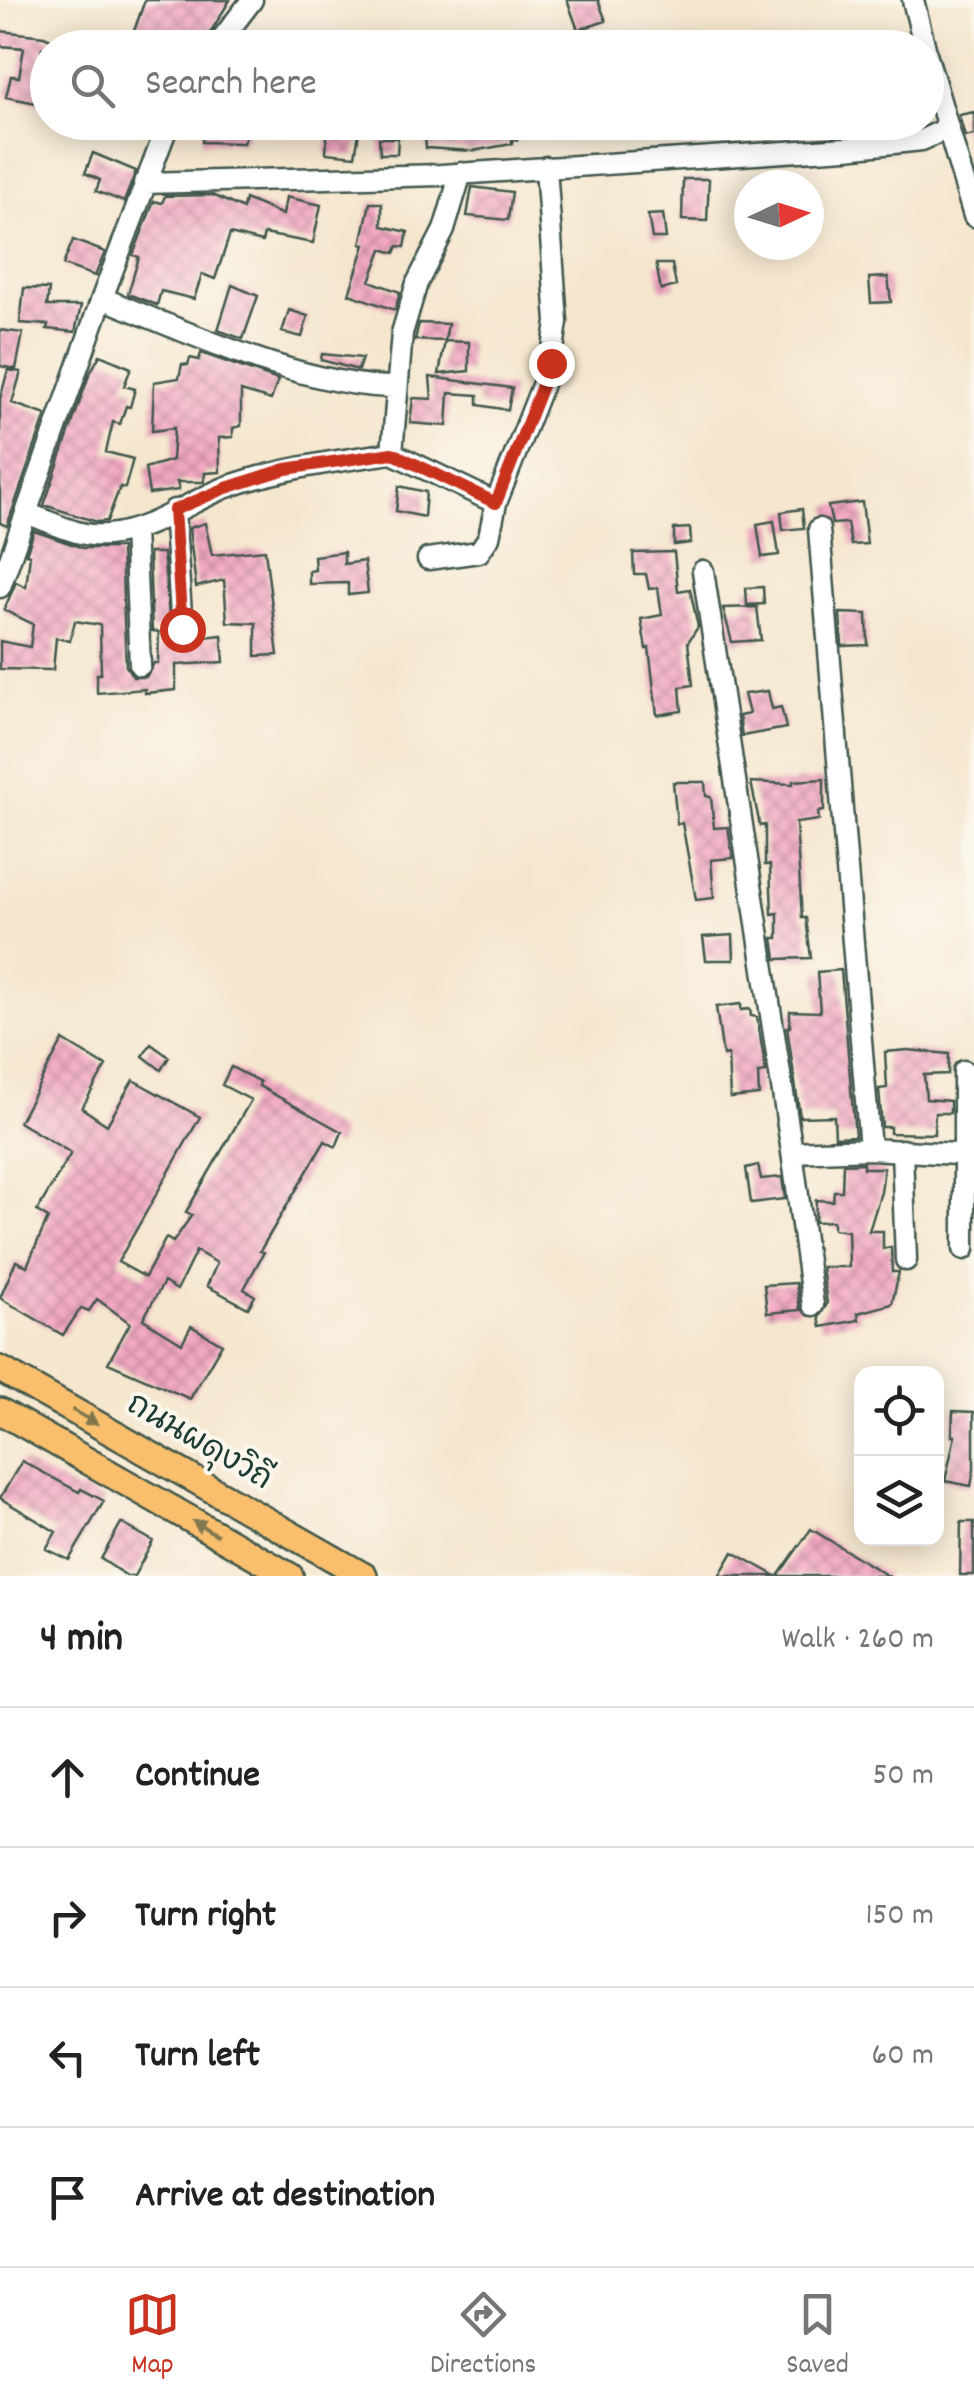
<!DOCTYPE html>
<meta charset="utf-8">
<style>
:root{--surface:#fff;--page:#f6f6f6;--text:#222;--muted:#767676;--line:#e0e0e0;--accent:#c8321e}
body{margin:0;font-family:Dekko,"Playpen Sans Thai",sans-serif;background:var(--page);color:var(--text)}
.controls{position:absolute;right:30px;bottom:30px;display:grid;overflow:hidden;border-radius:20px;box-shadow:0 5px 25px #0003}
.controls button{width:90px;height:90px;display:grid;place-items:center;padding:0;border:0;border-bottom:2px solid var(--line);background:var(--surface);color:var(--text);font:50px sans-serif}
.compass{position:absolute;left:734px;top:170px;width:90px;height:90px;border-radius:50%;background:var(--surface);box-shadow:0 5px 25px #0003;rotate:86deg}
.stop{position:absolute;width:30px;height:30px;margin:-22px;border:8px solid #c8321e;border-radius:50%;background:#fff}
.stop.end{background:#c8321e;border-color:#fff;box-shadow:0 2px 10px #0008}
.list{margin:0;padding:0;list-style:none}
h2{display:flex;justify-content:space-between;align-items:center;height:130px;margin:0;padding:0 40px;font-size:42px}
h2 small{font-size:32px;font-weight:400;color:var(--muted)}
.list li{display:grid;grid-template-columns:65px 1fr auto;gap:30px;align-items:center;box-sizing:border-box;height:140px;padding:0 40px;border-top:2px solid var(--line)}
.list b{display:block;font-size:38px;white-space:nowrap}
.list em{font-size:32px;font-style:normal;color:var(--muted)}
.icon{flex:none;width:55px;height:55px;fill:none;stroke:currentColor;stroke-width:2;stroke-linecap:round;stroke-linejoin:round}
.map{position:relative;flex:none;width:974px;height:1576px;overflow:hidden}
.search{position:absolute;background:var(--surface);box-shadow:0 5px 25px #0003;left:30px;right:30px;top:30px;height:110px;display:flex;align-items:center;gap:25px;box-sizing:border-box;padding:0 35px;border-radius:55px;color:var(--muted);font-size:38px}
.sheet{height:690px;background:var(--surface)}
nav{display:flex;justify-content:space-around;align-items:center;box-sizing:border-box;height:140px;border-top:2px solid var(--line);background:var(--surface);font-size:28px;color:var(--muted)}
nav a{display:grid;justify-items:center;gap:5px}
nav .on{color:var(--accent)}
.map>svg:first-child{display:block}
.building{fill:url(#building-cross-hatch)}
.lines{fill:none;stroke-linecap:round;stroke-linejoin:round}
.minor-casing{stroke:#3f564b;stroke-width:25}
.major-casing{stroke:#3f564b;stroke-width:30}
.minor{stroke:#fff;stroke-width:20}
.major{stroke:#f9bf6d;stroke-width:25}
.oneway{fill:#81784e}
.route{stroke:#c8321e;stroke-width:12}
.labels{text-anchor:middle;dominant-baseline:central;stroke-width:8;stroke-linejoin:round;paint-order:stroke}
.street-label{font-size:32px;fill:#1f3d34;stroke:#fbf7ec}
</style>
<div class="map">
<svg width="974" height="1576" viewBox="0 0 974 1576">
<defs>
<pattern id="building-cross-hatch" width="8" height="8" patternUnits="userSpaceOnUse" patternTransform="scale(2.5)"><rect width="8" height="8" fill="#f3a7c2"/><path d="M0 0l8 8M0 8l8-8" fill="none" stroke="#c4899e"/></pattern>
</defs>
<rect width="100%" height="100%" fill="#fbf7ec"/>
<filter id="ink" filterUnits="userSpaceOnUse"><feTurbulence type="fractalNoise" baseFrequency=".01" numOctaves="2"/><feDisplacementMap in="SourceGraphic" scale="20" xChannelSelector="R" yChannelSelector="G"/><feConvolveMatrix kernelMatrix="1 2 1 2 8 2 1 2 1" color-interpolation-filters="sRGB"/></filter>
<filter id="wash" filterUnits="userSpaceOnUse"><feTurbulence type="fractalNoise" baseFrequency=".0048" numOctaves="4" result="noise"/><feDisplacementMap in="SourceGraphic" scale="40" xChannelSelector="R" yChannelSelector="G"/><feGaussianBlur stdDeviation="2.25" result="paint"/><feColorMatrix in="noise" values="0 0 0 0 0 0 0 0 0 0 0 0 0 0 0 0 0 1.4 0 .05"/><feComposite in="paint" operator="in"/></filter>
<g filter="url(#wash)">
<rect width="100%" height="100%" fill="#f5e6ce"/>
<g id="blocks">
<path class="building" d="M145 0H230L201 48H128Z
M567 0H598L606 21 578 30Z
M0 31 44 36 67 46 42 48 37 79 46 81 41 104 6 97 11 76 19 77 24 48 0 46Z
M974 112V135L965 137 959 115Z
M204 122H251L243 143 202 142Z
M328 122 360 127 355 156 326 153Z
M424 122H514L517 140H512V144L472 151 426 148Z
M379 138H398L397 154H380Z
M93 153 136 171 124 202 96 191 100 180 85 173Z
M683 179H709L707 221 682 220Z
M472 187 512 192 508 220 467 216Z
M213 195 243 209 245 199 283 215 286 197 321 205 313 243 264 234 262 242 230 234 215 279 202 274 194 299 161 291 157 305 128 294 139 257 133 255 154 201 162 203 165 196Z
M370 203H382V226L408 232 405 247 398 246 395 253 382 249 370 281 400 292 395 310 349 294 365 245 361 244Z
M663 214 666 238H652L648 215Z
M73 240 105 252 95 276 63 265Z
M656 264H672L676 286 661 290Z
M888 277 891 302 871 303 869 278Z
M232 285 258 296 243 339 218 330Z
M24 288 49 289 47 306H81L75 332 47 329 48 325 20 323Z
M289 310 308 316 302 337 282 332Z
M419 323 448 324 445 341 415 340Z
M0 330 23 333 16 369 0 366Z
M445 341 469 342V371L439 374Z
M201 353 278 380 271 400 241 391V426L233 428V437L219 438 220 472 205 473 204 482H177L179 490 149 494 145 468 172 460 174 428 152 431 154 382 179 378 182 364 188 365 190 358 199 360Z
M322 354 362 358 358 370 321 360Z
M100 355 131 368 124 386 135 389 130 407 126 406 120 424 113 422 106 452 133 459 125 488 120 487 107 521 97 522 44 505 89 375Z
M8 370 21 372 12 403 46 415 7 526 0 523V399Z
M430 377 512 388 508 410 478 405V395L449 393 447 426 410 423 413 398 432 399Z
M399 486 426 492 424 517 396 511Z
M862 502 867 544 851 545 847 523 832 524 828 506Z
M802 509 804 528 783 530 781 512Z
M774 521 779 555 762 557 757 524Z
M205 523 212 555 265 550 278 655 256 656V623L227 622 224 580 196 587 189 528Z
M690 528 691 543 674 545V529Z
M34 531 83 548H121L126 666 133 677H146L154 663H158L159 632 152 631 149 553H163L171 637 182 643 195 634 196 638 222 635 224 662 176 665V690L145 693V689L97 693V674H101L100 625 75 621 70 641 56 638 53 670 0 669V641L30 647 33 624 4 610 16 582 26 587 30 555 26 554Z
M344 552V564L364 561 368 593 348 595V583L309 584V571L315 570 314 556Z
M674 552 678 591 690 589 698 627 688 642 693 685 680 687 682 711 657 715 649 648 646 649 641 619 662 615 658 588 649 589 646 574H634L633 553Z
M763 587 764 604 747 605 746 588Z
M757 607 761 640 732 642 723 608Z
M840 613 867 614 868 645 842 646Z
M768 691 772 709 781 707 786 728 742 736 739 716 749 714 744 694Z
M824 779V811L818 812 819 820 796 823 802 918H806L811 958 776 959 773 938H778V913L772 914 770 865H765V825L760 826 751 782 793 784V781Z
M673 782H705L706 796 711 797 714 828 728 827 733 858 711 860 714 898 696 900 682 823 677 824Z
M733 935 734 960H706L703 937Z
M841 970 855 1136 835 1137 834 1116 800 1117 787 1027H790V1011L820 1012 817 972Z
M741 1004V1010L750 1009 751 1016 757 1017 766 1072 758 1073 759 1095 730 1098 728 1055 723 1056 716 1007Z
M63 1040 106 1066 82 1108 107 1125 133 1080 200 1117 118 1262 145 1277 166 1238 173 1242 192 1215 186 1212 251 1100 222 1085 231 1067 260 1082 259 1086 342 1132 336 1147 325 1141 260 1251 264 1252 244 1289 255 1296 248 1308 207 1286 217 1263 196 1251 177 1290 164 1282 143 1319 182 1343 191 1326 222 1344 190 1399 108 1363 130 1323 97 1299 89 1311 81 1308 63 1335 0 1298 16 1261 27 1266 48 1218 37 1211 71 1153 19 1122Z
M151 1044 169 1057 161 1070 143 1056Z
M908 1050 949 1054 948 1074 924 1075 926 1099 950 1101V1113H935L934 1134 890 1133V1127H882L879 1089 887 1088 885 1052Z
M863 1163V1168H884L881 1192 869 1231H883V1249L891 1247 892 1272H899L892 1304 858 1313 859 1320 821 1327 819 1317 827 1304 822 1267H849L848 1231 833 1229V1221L815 1222 816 1200 833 1201 834 1191H842L843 1164Z
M758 1165 761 1179 782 1177 785 1199 751 1203 746 1168Z
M796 1283 800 1310 767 1313 764 1285Z
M953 1411 974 1412V1470L971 1486 945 1481 955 1436H952Z
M22 1461 79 1492 81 1489 104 1501 69 1560 46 1549 56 1532 0 1498Z
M961 1522H974V1575H960Z
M121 1523 153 1541 134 1576H127L101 1559Z
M811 1529 888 1576H778Z
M733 1552 776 1576H719Z"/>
</g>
</g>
<g filter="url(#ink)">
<use href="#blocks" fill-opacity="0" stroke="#3f564b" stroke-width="2.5"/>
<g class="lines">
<g class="minor-casing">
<path id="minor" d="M913 0 925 48
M215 48 252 0
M926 53 974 216
M144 183 441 175 846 148 922 140 948 128
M102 298C189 333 304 387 397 387
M392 453 496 503
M174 510 182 629
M26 513C52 522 79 538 107 535 149 532 188 502 227 487 281 468 336 461 392 453L402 333 417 283 444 230 461 173
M819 529 870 1149 974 1155
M134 530 140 665
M428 559 479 552 489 537 496 503 551 363 557 322 546 167
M703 571 792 1152 870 1149
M0 587 102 298 169 122
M964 1071V1249
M902 1150 906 1260
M792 1152 813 1305"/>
</g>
<g class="major-casing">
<path id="major" d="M0 1369 364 1576
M0 1411 290 1576"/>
</g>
<use href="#minor" class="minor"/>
<use href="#major" class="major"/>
</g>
<defs><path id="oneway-solid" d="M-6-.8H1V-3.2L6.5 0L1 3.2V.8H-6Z" transform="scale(2.5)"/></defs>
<g class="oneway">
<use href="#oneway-solid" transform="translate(85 1417) rotate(30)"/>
<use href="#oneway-solid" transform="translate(205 1528) rotate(-150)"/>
</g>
</g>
<g class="lines" filter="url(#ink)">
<path class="route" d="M182 629 174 510 226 488 286 469 392 453 496 503 551 363"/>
</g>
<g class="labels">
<g class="street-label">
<text transform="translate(198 1444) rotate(30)">ถนนผดุงวิถี</text>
</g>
</g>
</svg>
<div class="controls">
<button><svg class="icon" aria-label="locate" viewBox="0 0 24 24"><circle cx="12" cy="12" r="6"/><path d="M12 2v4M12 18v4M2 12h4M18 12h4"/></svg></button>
<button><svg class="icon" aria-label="layers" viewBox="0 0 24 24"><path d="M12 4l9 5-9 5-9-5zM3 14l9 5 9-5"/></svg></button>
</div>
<svg class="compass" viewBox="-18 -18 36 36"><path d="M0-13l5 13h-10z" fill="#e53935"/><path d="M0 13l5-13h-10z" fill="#767676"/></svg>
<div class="stop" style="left:182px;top:629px"></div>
<div class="stop end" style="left:551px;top:363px"></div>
<div class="search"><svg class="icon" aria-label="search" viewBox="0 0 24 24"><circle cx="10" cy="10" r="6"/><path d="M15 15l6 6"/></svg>Search here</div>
</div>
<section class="sheet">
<h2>4 min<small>Walk · 260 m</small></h2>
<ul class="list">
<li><svg class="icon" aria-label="ahead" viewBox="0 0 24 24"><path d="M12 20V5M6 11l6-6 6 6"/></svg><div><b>Continue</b></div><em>50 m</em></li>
<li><svg class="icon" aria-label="right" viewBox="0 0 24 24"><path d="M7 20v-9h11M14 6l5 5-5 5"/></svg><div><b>Turn right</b></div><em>150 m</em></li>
<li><svg class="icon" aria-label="left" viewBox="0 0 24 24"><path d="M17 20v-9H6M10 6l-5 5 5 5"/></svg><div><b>Turn left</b></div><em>60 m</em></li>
<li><svg class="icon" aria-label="arrive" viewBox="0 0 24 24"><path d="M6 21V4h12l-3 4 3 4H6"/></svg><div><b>Arrive at destination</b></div></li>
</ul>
</section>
<nav>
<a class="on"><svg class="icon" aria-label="map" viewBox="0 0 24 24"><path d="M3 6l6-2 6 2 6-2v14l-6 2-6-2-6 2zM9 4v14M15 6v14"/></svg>Map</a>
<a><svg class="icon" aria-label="directions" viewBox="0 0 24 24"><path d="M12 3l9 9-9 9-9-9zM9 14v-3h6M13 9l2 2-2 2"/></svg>Directions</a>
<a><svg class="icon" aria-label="saved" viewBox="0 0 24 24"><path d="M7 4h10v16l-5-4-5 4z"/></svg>Saved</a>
</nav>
